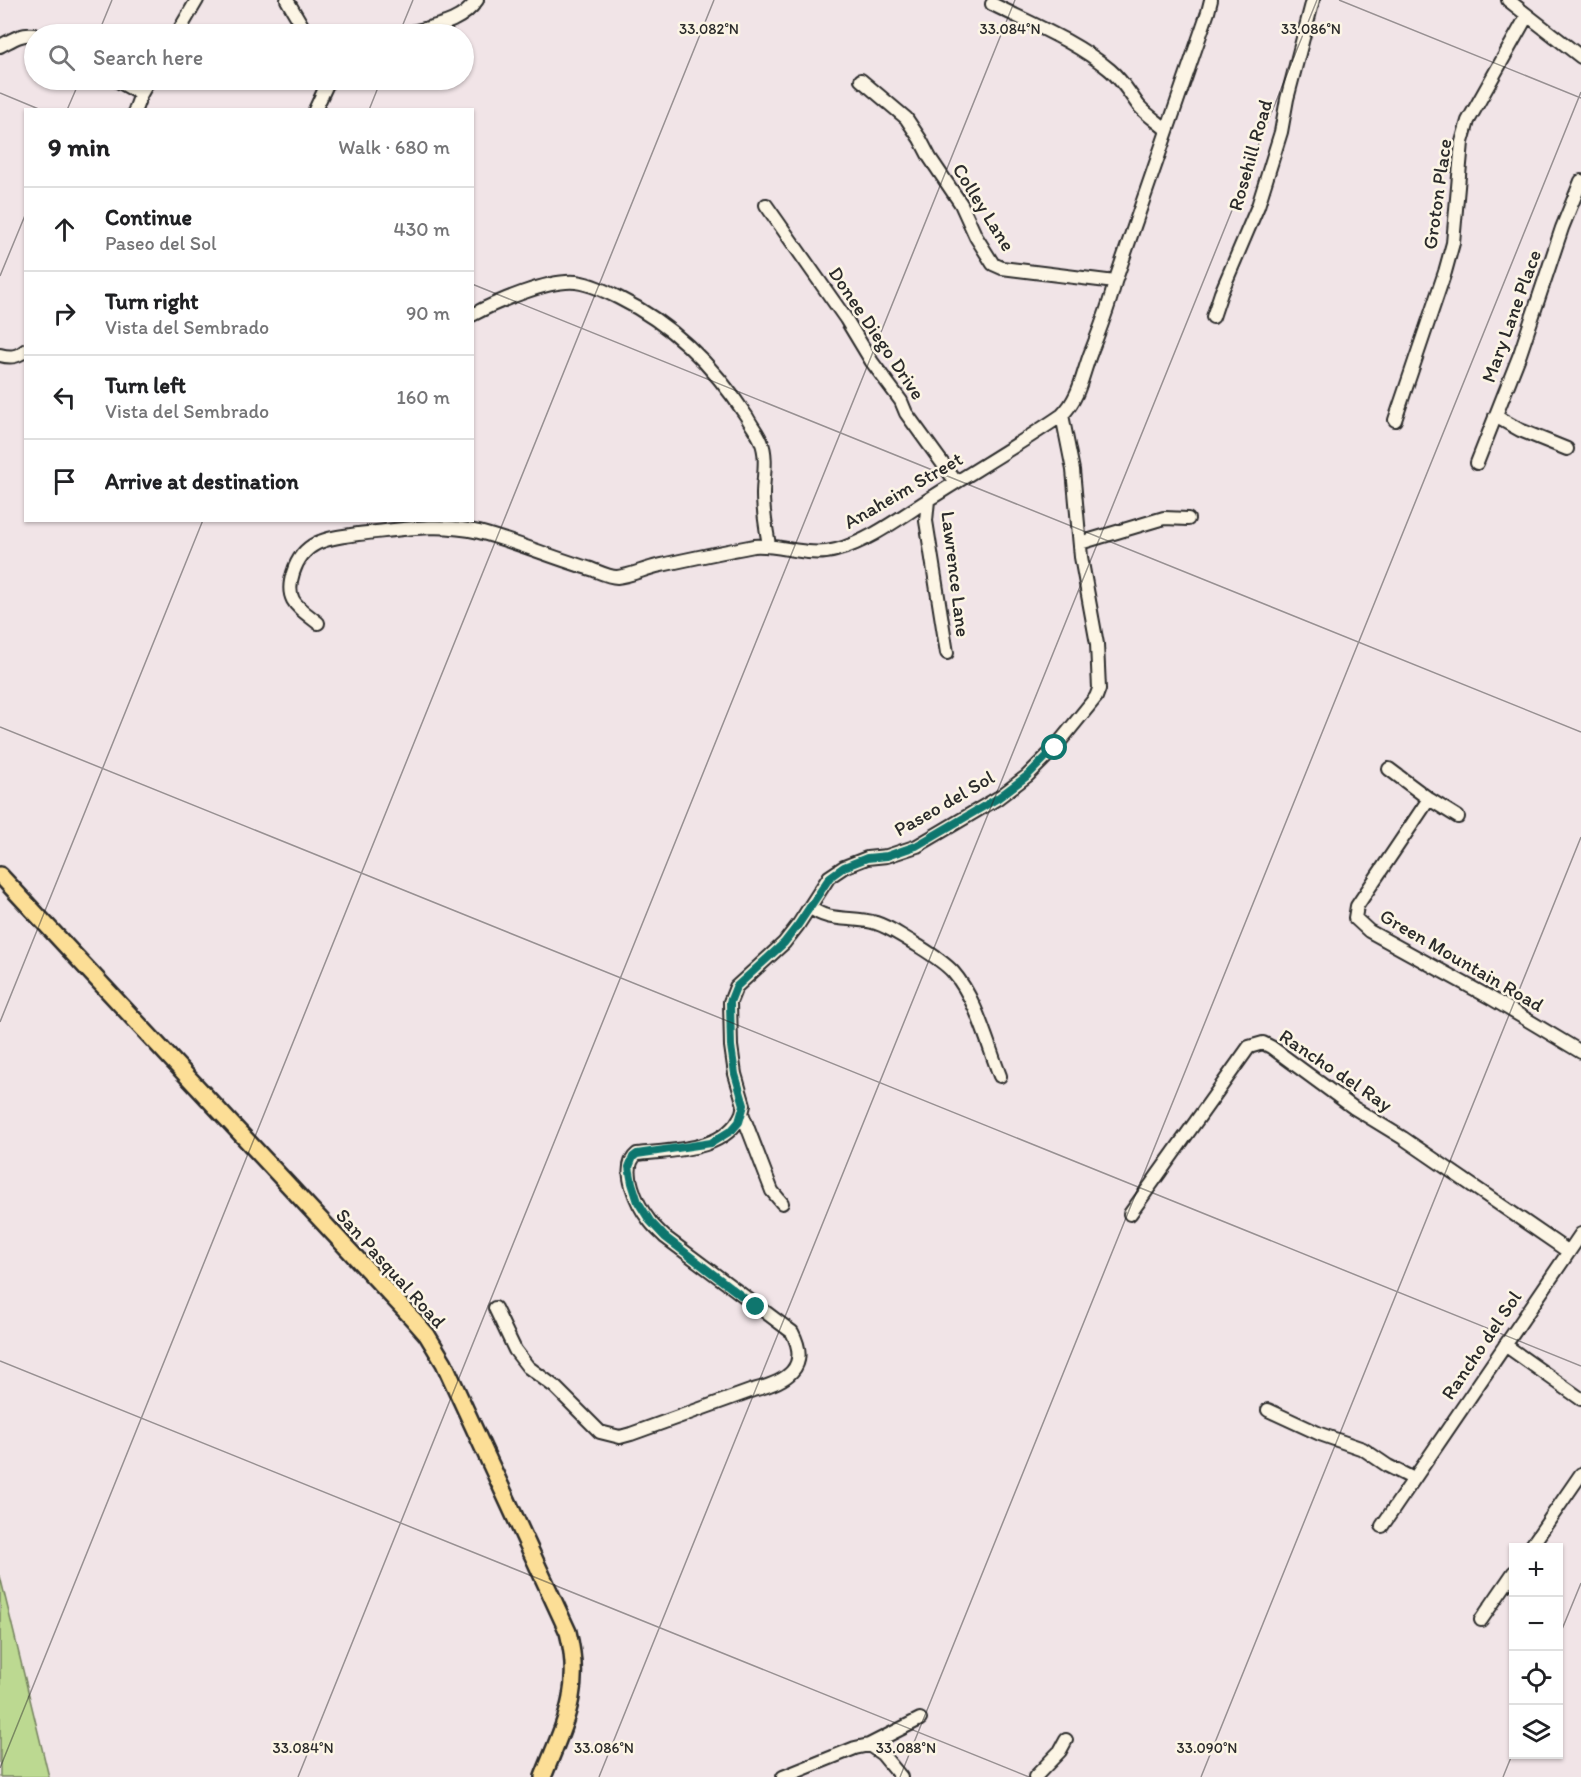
<!DOCTYPE html>
<meta charset="utf-8">
<style>
:root{--surface:#fff;--page:#f2f2f2;--text:#202124;--muted:#757577;--line:#e0e0e0}
body{margin:0;font-family:Itim,sans-serif;background:var(--page);color:var(--text)}
.controls{position:absolute;right:18px;bottom:18px;display:grid;overflow:hidden;border-radius:0px;box-shadow:0 2px 4px #0004}
.controls button{width:54px;height:54px;display:grid;place-items:center;padding:0;border:0;border-bottom:2px solid var(--line);background:var(--surface);color:var(--text);font:30px sans-serif}
.stop{position:absolute;width:18px;height:18px;margin:-14px;border:4px solid #0f766e;border-radius:50%;background:#fff}
.stop.end{background:#0f766e;border-color:#fff;box-shadow:0 2px 6px #0008}
.list{margin:0;padding:0;list-style:none}
h2{display:flex;justify-content:space-between;align-items:center;height:78px;margin:0;padding:0 24px;font-size:26px}
h2 small{font-size:20px;font-weight:400;color:var(--muted)}
.list li{display:grid;grid-template-columns:39px 1fr auto;gap:18px;align-items:center;box-sizing:border-box;height:84px;padding:0 24px;border-top:2px solid var(--line)}
.list b{display:block;font-size:22px;white-space:nowrap}
.list p{margin:0;font-size:20px;white-space:nowrap;color:var(--muted)}
.list em{font-size:20px;font-style:normal;color:var(--muted)}
.icon{flex:none;width:33px;height:33px;fill:none;stroke:currentColor;stroke-width:2;stroke-linecap:round;stroke-linejoin:round}
.map{position:relative;flex:none;width:1581px;height:1777px;overflow:hidden}
.search{position:absolute;background:var(--surface);box-shadow:0 2px 4px #0004;left:24px;top:24px;width:450px;height:66px;display:flex;align-items:center;gap:15px;box-sizing:border-box;padding:0 21px;border-radius:33px;color:var(--muted);font-size:22px}
.panel{position:absolute;background:var(--surface);box-shadow:0 2px 4px #0004;left:24px;top:108px;width:450px;height:414px;border-radius:0px}
.map>svg:first-child{display:block}
.green{fill:#bcd991;stroke:#74825e;stroke-width:1.5}
.lines{fill:none;stroke-linecap:round;stroke-linejoin:round}
.minor-casing{stroke:#2b2b2b;stroke-width:16}
.major-casing{stroke:#2b2b2b;stroke-width:20}
.minor{stroke:#fcf5e5;stroke-width:12}
.major{stroke:#fcde96;stroke-width:15}
.route{stroke:#0f766e;stroke-width:8}
.ticks{fill:none;stroke:#2b2b2b;stroke-width:1.5;stroke-opacity:0.45}
.labels{text-anchor:middle;dominant-baseline:central;stroke-width:5;stroke-linejoin:round;paint-order:stroke}
.street-label{font-size:20px;fill:#2b2b2b;stroke:#fcf5e5}
.ticks-label{font-size:15px;text-anchor:middle;fill:#2b2b2b;stroke:#fcf5e5;stroke-width:5;stroke-linejoin:round;paint-order:stroke}
</style>
<div class="map">
<svg width="1581" height="1777" viewBox="0 0 1581 1777">
<rect width="100%" height="100%" fill="#f1e4e7"/>
<filter id="ink" filterUnits="userSpaceOnUse"><feTurbulence type="fractalNoise" baseFrequency=".0167" numOctaves="2"/><feDisplacementMap in="SourceGraphic" scale="12" xChannelSelector="R" yChannelSelector="G"/><feConvolveMatrix kernelMatrix="1 2 1 2 8 2 1 2 1" color-interpolation-filters="sRGB"/></filter>
<g filter="url(#ink)">
<path class="green" d="M0 1576 49 1777H0Z"/>
<g class="lines">
<g class="minor-casing">
<path id="minor" d="M287 0 307 34
M1508 0 1581 57
M992 4C1032 24 1075 41 1110 70 1122 80 1130 94 1139 106 1147 115 1158 122 1167 130
M177 34 197 0
M405 34C432 26 460 25 477 0
M0 46C12 40 21 33 34 35
M116 80 141 94
M861 80 906 118 920 139 930 158 961 204 976 237 993 264 1002 268 1115 282
M135 110 141 94 149 80
M315 110 329 80
M766 205 846 319 872 362 901 401 906 413 956 482
M472 315C496 302 549 279 576 282 591 284 605 291 619 298 674 325 714 366 747 417 751 425 758 433 761 441 768 457 763 478 763 495 763 512 766 528 769 545
M1213 317 1221 293 1258 206 1281 132 1287 99 1313 0
M0 355C11 358 17 357 26 350
M1495 416 1520 430 1567 449
M1395 420 1445 272 1453 243 1462 142 1468 121 1527 16
M1477 463 1520 354 1562 228 1581 181
M928 500 926 521 947 653
M1080 543 1164 518 1188 519
M318 623C298 607 284 601 293 573 303 540 328 538 358 534 399 530 437 522 479 532 517 542 553 558 591 569 599 572 609 577 617 577 630 576 644 569 657 566 689 559 722 552 754 546 781 544 809 558 836 550 870 541 902 516 931 498 975 470 1020 444 1062 415 1080 397 1082 375 1091 352 1100 329 1109 307 1115 282L1208 12 1211 0
M1389 769 1429 799 1458 817
M1429 799 1357 906 1355 918 1369 931 1489 997 1581 1052
M810 907C828 923 853 916 876 923 889 927 900 935 912 942 926 951 942 960 953 972 976 998 987 1043 1000 1076
M782 1203 772 1191 742 1113 744 1105 735 1074 731 1046 730 1002 736 987 784 943 798 925 829 877 844 867 867 858 887 856 917 846 998 798 1027 776 1053 750 1096 697 1099 689 1097 644 1081 557 1073 470 1062 415
M1130 1214 1249 1047 1263 1043 1271 1047 1354 1108 1403 1138 1569 1252
M495 1308 515 1350 528 1367 555 1387 600 1432 620 1437 631 1434 753 1390C786 1382 811 1368 792 1332L665 1237C660 1232 653 1226 649 1220 638 1206 619 1168 637 1154 672 1150 726 1152 742 1113
M1505 1345 1581 1399
M1268 1410 1320 1434 1363 1449 1388 1466 1414 1479
M1382 1526 1581 1234
M1530 1548 1581 1474
M1481 1620 1514 1572
M869 1745 920 1719
M783 1777 855 1748 869 1745 882 1754 901 1777
M1035 1777 1060 1751 1066 1740"/>
</g>
<g class="major-casing">
<path id="major" d="M0 875 413 1319 427 1335 444 1363 568 1632C583 1691 564 1724 543 1777"/>
</g>
<use href="#minor" class="minor"/>
<use href="#major" class="major"/>
</g>
</g>
<g class="lines" filter="url(#ink)">
<path class="route" d="M756 1307 665 1237 650 1221 638 1202 632 1183 629 1167 633 1157 637 1154 711 1143 732 1130 739 1122 744 1105 735 1074 731 1046 730 1002 736 987 784 943 798 925 830 877 844 867 867 858 887 856 916 846 998 798 1027 776 1055 748"/>
</g>
<path class="ticks" d="M1339 0 1581 98M98 34 112 0M399 34 413 0M0 93 41 110M67 110 80 80M369 110 381 80M0 276 26 213M472 284 1581 732M0 727 1581 1366M0 1022 203 520M0 1361 1029 1777M1558 1639 1581 1583M0 1768 714 0M298 1777 1015 0M599 1777 1317 0M900 1777 1581 92M1201 1777 1581 837M1503 1777 1514 1750"/>
<g class="labels">
<g class="street-label">
<text transform="translate(1250 155) rotate(-74)">Rosehill Road</text>
<text transform="translate(1437 194) rotate(-82)">Groton Place</text>
<text transform="translate(984 207) rotate(58)">Colley Lane</text>
<text transform="translate(1511 316) rotate(-70)">Mary Lane Place</text>
<text transform="translate(877 333) rotate(56)">Donee Diego Drive</text>
<text transform="translate(903 490) rotate(-30)">Anaheim Street</text>
<text transform="translate(956 574) rotate(83)">Lawrence Lane</text>
<text transform="translate(944 803) rotate(-30)">Paseo del Sol</text>
<text transform="translate(1462 960) rotate(30)">Green Mountain Road</text>
<text transform="translate(1336 1070) rotate(34)">Rancho del Ray</text>
<text transform="translate(391 1268) rotate(48)">San Pasqual Road</text>
<text transform="translate(1481 1345) rotate(-56)">Rancho del Sol</text>
</g>
</g>
<g class="ticks-label">
<text x="709" y="34">33.082°N</text>
<text x="1010" y="34">33.084°N</text>
<text x="1311" y="34">33.086°N</text>
<text x="303" y="1753">33.084°N</text>
<text x="604" y="1753">33.086°N</text>
<text x="906" y="1753">33.088°N</text>
<text x="1207" y="1753">33.090°N</text>
</g>
</svg>
<div class="controls">
<button>+</button>
<button>−</button>
<button><svg class="icon" aria-label="locate" viewBox="0 0 24 24"><circle cx="12" cy="12" r="6"/><path d="M12 2v4M12 18v4M2 12h4M18 12h4"/></svg></button>
<button><svg class="icon" aria-label="layers" viewBox="0 0 24 24"><path d="M12 4l9 5-9 5-9-5zM3 14l9 5 9-5"/></svg></button>
</div>
<div class="stop" style="left:1055px;top:748px"></div>
<div class="stop end" style="left:756px;top:1307px"></div>
<div class="search"><svg class="icon" aria-label="search" viewBox="0 0 24 24"><circle cx="10" cy="10" r="6"/><path d="M15 15l6 6"/></svg>Search here</div>
<section class="panel">
<h2>9 min<small>Walk · 680 m</small></h2>
<ul class="list">
<li><svg class="icon" aria-label="ahead" viewBox="0 0 24 24"><path d="M12 20V5M6 11l6-6 6 6"/></svg><div><b>Continue</b><p>Paseo del Sol</p></div><em>430 m</em></li>
<li><svg class="icon" aria-label="right" viewBox="0 0 24 24"><path d="M7 20v-9h11M14 6l5 5-5 5"/></svg><div><b>Turn right</b><p>Vista del Sembrado</p></div><em>90 m</em></li>
<li><svg class="icon" aria-label="left" viewBox="0 0 24 24"><path d="M17 20v-9H6M10 6l-5 5 5 5"/></svg><div><b>Turn left</b><p>Vista del Sembrado</p></div><em>160 m</em></li>
<li><svg class="icon" aria-label="arrive" viewBox="0 0 24 24"><path d="M6 21V4h12l-3 4 3 4H6"/></svg><div><b>Arrive at destination</b></div></li>
</ul>
</section>
</div>
